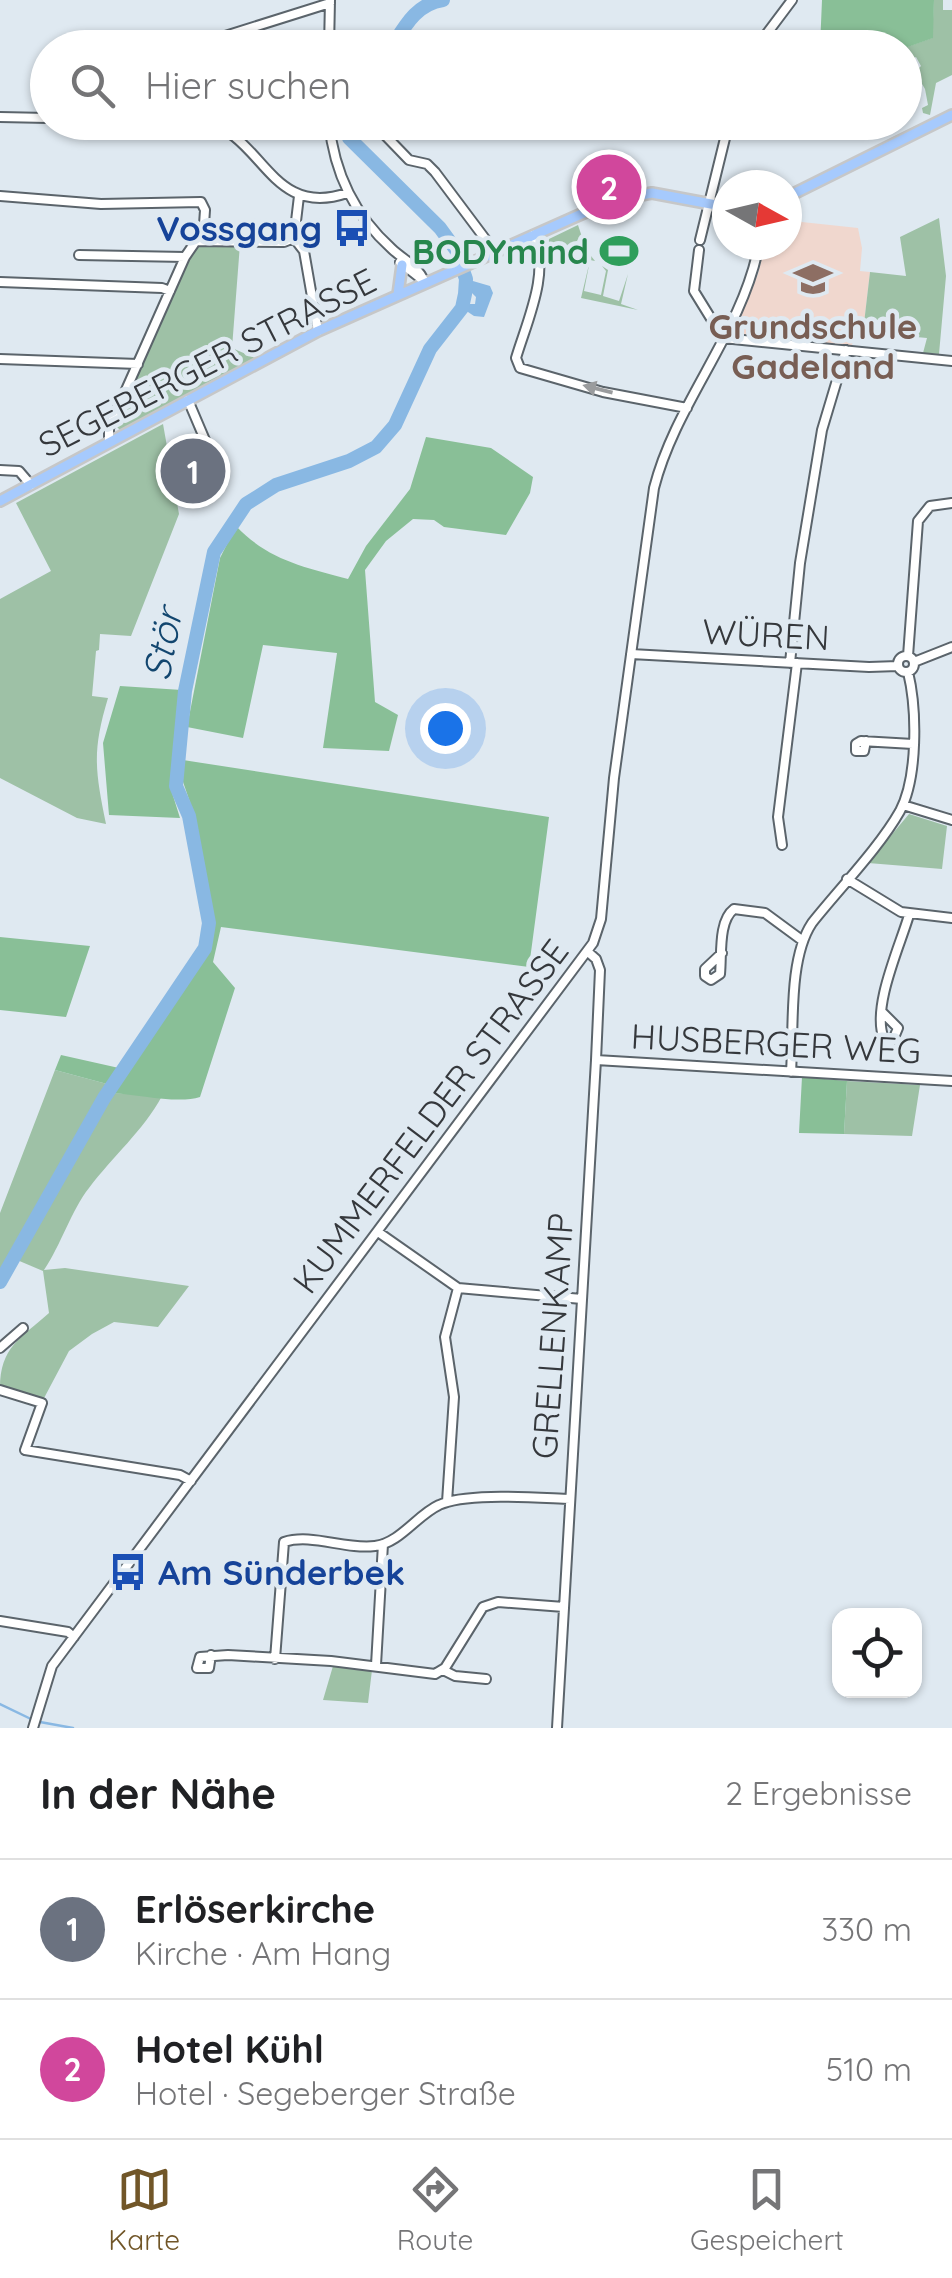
<!DOCTYPE html>
<html lang="de">
<meta charset="utf-8">
<style>
:root{--surface:#fff;--page:#f6f6f6;--text:#202124;--muted:#757577;--line:#e0e0e0;--accent:#715628}
body{margin:0;font-family:Quicksand,sans-serif;background:var(--page);color:var(--text)}
.controls{position:absolute;right:30px;bottom:30px;display:grid;overflow:hidden;border-radius:20px;box-shadow:0 2px 8px #0004}
.controls button{width:90px;height:90px;display:grid;place-items:center;padding:0;border:0;border-bottom:2px solid var(--line);background:var(--surface);color:var(--text);font:50px sans-serif}
.compass{position:absolute;left:712px;top:170px;width:90px;height:90px;border-radius:50%;background:var(--surface);box-shadow:0 2px 8px #0004;rotate:98deg}
.you{position:absolute;left:445px;top:728px;width:35px;height:35px;margin:-25px;border:8px solid #fff;border-radius:50%;background:#1a73e8;box-shadow:0 0 0 15px #1a73e833}
.badge{display:grid;place-items:center;width:65px;height:65px;border-radius:50%;background:var(--accent);color:#fff;font-size:32px;font-weight:700}
.pin{position:absolute;translate:-50% -50%;border:5px solid #fff;box-shadow:0 2px 10px #0006}
.list{margin:0;padding:0;list-style:none}
h2{display:flex;justify-content:space-between;align-items:center;height:130px;margin:0;padding:0 40px;font-size:42px}
h2 small{font-size:32px;font-weight:400;color:var(--muted)}
.list li{display:grid;grid-template-columns:65px 1fr auto;gap:30px;align-items:center;box-sizing:border-box;height:140px;padding:0 40px;border-top:2px solid var(--line)}
.list b{display:block;font-size:38px;white-space:nowrap}
.list p{margin:0;font-size:32px;white-space:nowrap;color:var(--muted)}
.list em{font-size:32px;font-style:normal;color:var(--muted)}
.icon{flex:none;width:55px;height:55px;fill:none;stroke:currentColor;stroke-width:2;stroke-linecap:round;stroke-linejoin:round}
.map{position:relative;flex:none;width:952px;height:1728px;overflow:hidden}
.search{position:absolute;background:var(--surface);box-shadow:0 2px 8px #0004;left:30px;right:30px;top:30px;height:110px;display:flex;align-items:center;gap:25px;box-sizing:border-box;padding:0 35px;border-radius:55px;color:var(--muted);font-size:38px}
.sheet{height:410px;background:var(--surface)}
nav{display:flex;justify-content:space-around;align-items:center;box-sizing:border-box;height:140px;border-top:2px solid var(--line);background:var(--surface);font-size:28px;color:var(--muted)}
nav a{display:grid;justify-items:center;gap:5px}
nav .on{color:var(--accent)}
.map>svg:first-child{display:block}
.education{fill:#f0d7ce}
.green{fill:#9ec1a6}
.forest{fill:#89bf97}
.water{fill:#89b8e3}
.lines{fill:none;stroke-linecap:round;stroke-linejoin:round}
.stream{stroke:#89b8e3;stroke-width:2.5}
.river{stroke:#89b8e3;stroke-width:14}
.minor-casing{stroke:#5b646b;stroke-width:12}
.major-casing{stroke:#c6c7c8;stroke-width:14}
.minor{stroke:#fff;stroke-width:8}
.major{stroke:#a6cafd;stroke-width:9}
.oneway{fill:#9a9c9e}
.labels{text-anchor:middle;dominant-baseline:central;stroke-width:9;stroke-linejoin:round;paint-order:stroke}
.transit-label{font-size:35px;font-weight:bold;fill:#164399;stroke:#dfe9f1;text-anchor:end}
.leisure-label{font-size:35px;font-weight:bold;fill:#27864d;stroke:#dfe9f1;text-anchor:end}
.education-label{font-size:35px;font-weight:bold;fill:#785e54;stroke:#dfe9f1}
.street-label{font-size:35px;fill:#35383c;stroke:#dfe9f1}
.water-label{font-size:38px;font-style:italic;fill:#12466f;stroke:#dfe9f1}
</style>
<div class="map">
<svg width="952" height="1728" viewBox="0 0 952 1728">
<rect width="100%" height="100%" fill="#dfe9f1"/>
<path class="education" d="M787 209 802 222 858 228 862 248 860 271 870 272 863 332 854 331 852 346 736 334 734 331 758 274 765 245H787Z"/>
<path class="green" d="M934 0H943V10H952V75L936 83 930 115 923 113 922 108 928 105 925 89 915 72 921 66 916 57 905 62 904 48 932 38Z
M939 218 946 276 939 354 923 353 927 338 863 332 870 272 906 276 900 237Z
M578 225 582 237 577 240 583 252 576 246 548 248 549 239Z
M203 242 240 244 232 348 255 358 120 430 116 426V418L187 261Z
M591 256 595 261 590 260 584 291 601 295 606 271 602 266 608 270 603 296 619 301 628 274 621 304 638 310 581 298Z
M163 424 179 514 131 636 100 634 99 650 96 651 92 696 108 698C92 751 95 770 106 824L77 818 0 778V599L51 571 16 503Z
M909 814 947 826 942 869 868 863Z
M55 1070 107 1084 114 1093 162 1096C143 1131 113 1156 89 1188 72 1209 61 1245 44 1270L65 1268 189 1286 158 1327 114 1322 92 1334 69 1351 43 1400 0 1388C0 1347 21 1338 49 1313L43 1271 10 1257 0 1273V1213Z
M847 1081 920 1085 912 1136 844 1134Z
M333 1666 372 1670 368 1703 323 1700Z"/>
<path class="forest" d="M822 0H934L933 38 905 48 820 47Z
M426 437 491 448 533 477 530 493 506 535 444 527 434 520 413 519 386 541 365 570 375 702 398 715 389 751 323 748 337 653 263 645 243 738 187 727 220 558 236 526C268 560 304 567 348 579L366 546 410 489Z
M120 686 182 690 170 786 180 818 109 815 103 743Z
M183 760 549 817 529 967 221 927 213 962 235 988 200 1097C179 1104 139 1095 114 1093L207 956 213 925 193 811 182 779Z
M0 937 90 946 66 1017 0 1010Z
M61 1055 119 1068 107 1084 55 1070Z
M802 1077 847 1081 844 1134 799 1133Z"/>
<path class="water" d="M466 279 490 286 493 293 484 317 474 316 462 308 463 304H475L476 297 465 286Z"/>
<g class="lines">
<path class="stream" d="M0 1704 33 1720
M40 1722 73 1728"/>
<path class="river" d="M391 48C405 26 416 4 443 0
M0 1282 104 1098 205 948 209 923 189 816 176 786 185 691 214 552 246 504 276 485 349 461 376 447 395 425 430 349 462 308 465 294 466 279 456 250 440 228 349 138 345 122"/>
<g class="minor-casing">
<path id="minor" d="M202 48 206 42 330 3
M329 48 330 0
M756 48 792 0
M0 117 48 118
M201 122C263 130 268 220 347 193
M329 122C334 173 354 215 392 249 405 261 417 265 425 282
M381 131 409 160 427 164 435 172 495 252
M0 196 101 204 201 202 205 210 203 239
M533 235C551 271 527 321 516 358L520 368 603 392 687 408
M294 238 304 251 318 331
M700 240 729 122
M699 250 694 291 723 338
M79 255 185 257
M400 262 424 281
M0 282 162 288 170 291
M723 338 952 361
M0 359 138 364
M188 400 222 480 214 494
M109 442V428L185 257 196 241 284 242 294 238 299 196
M0 470 19 471 31 485
M631 654 869 667 898 666
M898 664a8 8 0 1 1 16 0a8 8 0 1 1-16 0Z
M908 656 918 521 930 506 952 503
M914 662 952 647
M790 663 800 563 822 430 846 350
M866 741 864 751H856V744L861 741 913 744
M903 805 952 820
M782 845 778 817 797 663
M847 879 901 912 952 918
M722 953 705 969V976L711 980 720 974C722 955 718 921 734 909L765 913 803 941
M883 1013 898 1028 893 1040 884 1039C871 1008 900 946 909 915
M596 1060 952 1081
M791 1072C794 1028 788 959 812 923 839 889 879 848 900 811 918 777 917 709 908 672
M378 1232 458 1288 582 1299
M0 1348 23 1328
M0 1390 42 1403 25 1450 180 1475 191 1481
M447 1502 454 1397 445 1337 458 1288
M0 1621 68 1632 74 1637
M211 1655 209 1668H197L200 1657 228 1655 331 1661 435 1674 445 1668 483 1607 498 1602 564 1607
M275 1659 284 1542C312 1533 345 1550 375 1546 400 1543 417 1515 439 1505 465 1492 539 1498 570 1499
M376 1665 383 1544
M443 1670 455 1676 486 1679
M33 1728 52 1666 593 943 601 919 614 778 654 488C676 402 742 333 759 245
M557 1728 596 1060 600 970 596 959 588 952"/>
</g>
<g class="major-casing">
<path id="major" d="M787 197 952 115
M398 294 402 265
M0 501 318 331 613 200 652 193 727 207"/>
</g>
<use href="#minor" class="minor"/>
<use href="#major" class="major"/>
</g>
<defs><path id="oneway-solid" d="M-6-.8H1V-3.2L6.5 0L1 3.2V.8H-6Z" transform="scale(2.5)"/></defs>
<use class="oneway" href="#oneway-solid" transform="translate(598 389) rotate(-166)"/>
<defs>
<g id="bus-bare" transform="scale(3)"><path d="M-5-6H5V4H4V6H2V4H-2V6H-4V4H-5ZM-3.5-4V0h7V-4ZM-3.5 1.2v1.5H-2V1.2ZM2 1.2v1.5H3.5V1.2Z" fill="#1a4fb4" stroke="#dfe9f1" stroke-width="2.5" paint-order="stroke"/></g>
<g id="stadium-bare" transform="scale(3)"><path d="M0-5a6.5 5 0 1 0 0 10a6.5 5 0 1 0 0-10ZM-3.5-1.8h7v3.6h-7Z" fill="#2e9e5b" stroke="#dfe9f1" stroke-width="2.5" paint-order="stroke"/></g>
<g id="school-bare" transform="scale(3)"><path d="M0-5L7-2L0 1L-7-2ZM-4 1L0 2.5L4 1V4Q0 6-4 4Z" fill="#8d6e63" stroke="#dfe9f1" stroke-width="2.5" paint-order="stroke"/></g>
</defs>
<g fill-rule="evenodd">
<use href="#bus-bare" x="352" y="228"/>
<use href="#stadium-bare" x="619" y="251"/>
<use href="#school-bare" x="813" y="279"/>
<use href="#bus-bare" x="128" y="1572"/>
</g>
<g class="labels">
<g class="transit-label">
<text x="322" y="228">Vossgang</text>
<text x="158" y="1572" text-anchor="start">Am Sünderbek</text>
</g>
<g class="leisure-label">
<text x="589" y="251">BODYmind</text>
</g>
<g class="education-label">
<text x="813" y="326">Grundschule<tspan x="813" dy="40">Gadeland</tspan></text>
</g>
<g class="street-label">
<text transform="translate(207 362) rotate(-27)">SEGEBERGER STRASSE</text>
<text transform="translate(766 634) rotate(3)">WÜREN</text>
<text transform="translate(776 1043) rotate(3)">HUSBERGER WEG</text>
<text transform="translate(430 1116) rotate(-53)">KUMMERFELDER STRASSE</text>
<text transform="translate(552 1336) rotate(-86)">GRELLENKAMP</text>
</g>
<g class="water-label">
<text transform="translate(162 644) rotate(-79)">Stör</text>
</g>
</g>
</svg>
<div class="controls">
<button><svg class="icon" aria-label="locate" viewBox="0 0 24 24"><circle cx="12" cy="12" r="6"/><path d="M12 2v4M12 18v4M2 12h4M18 12h4"/></svg></button>
</div>
<svg class="compass" viewBox="-18 -18 36 36"><path d="M0-13l5 13h-10z" fill="#e53935"/><path d="M0 13l5-13h-10z" fill="#757577"/></svg>
<div class="you"></div>
<div class="pin badge" style="left:193px;top:471px;background:#6b7280">1</div>
<div class="pin badge" style="left:609px;top:187px;background:#d1479c">2</div>
<div class="search"><svg class="icon" aria-label="search" viewBox="0 0 24 24"><circle cx="10" cy="10" r="6"/><path d="M15 15l6 6"/></svg>Hier suchen</div>
</div>
<section class="sheet">
<h2>In der Nähe<small>2 Ergebnisse</small></h2>
<ul class="list">
<li><span class="badge" style="background:#6b7280">1</span><div><b>Erlöserkirche</b><p>Kirche · Am Hang</p></div><em>330 m</em></li>
<li><span class="badge" style="background:#d1479c">2</span><div><b>Hotel Kühl</b><p>Hotel · Segeberger Straße</p></div><em>510 m</em></li>
</ul>
</section>
<nav>
<a class="on"><svg class="icon" aria-label="map" viewBox="0 0 24 24"><path d="M3 6l6-2 6 2 6-2v14l-6 2-6-2-6 2zM9 4v14M15 6v14"/></svg>Karte</a>
<a><svg class="icon" aria-label="directions" viewBox="0 0 24 24"><path d="M12 3l9 9-9 9-9-9zM9 14v-3h6M13 9l2 2-2 2"/></svg>Route</a>
<a><svg class="icon" aria-label="saved" viewBox="0 0 24 24"><path d="M7 4h10v16l-5-4-5 4z"/></svg>Gespeichert</a>
</nav>
